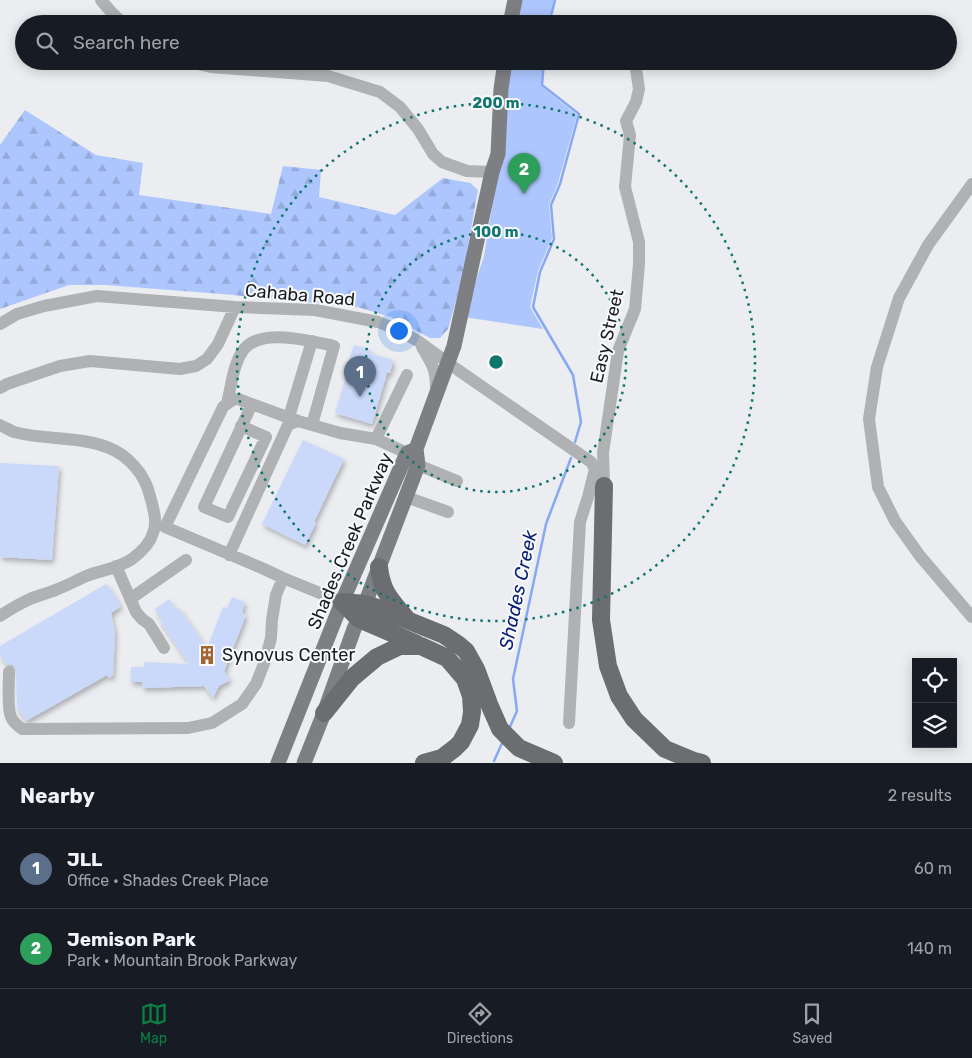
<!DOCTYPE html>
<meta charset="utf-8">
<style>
:root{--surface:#171b24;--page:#242831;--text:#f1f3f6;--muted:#9ea1a6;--line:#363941;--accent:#0b8043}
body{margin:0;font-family:Rubik,sans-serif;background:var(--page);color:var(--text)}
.controls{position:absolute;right:15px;bottom:15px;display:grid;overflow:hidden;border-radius:0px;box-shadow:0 2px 12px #0003}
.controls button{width:45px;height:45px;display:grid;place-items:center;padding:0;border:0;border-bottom:1px solid var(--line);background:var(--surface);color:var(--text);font:25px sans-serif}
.you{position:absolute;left:398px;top:330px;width:18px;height:18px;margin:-12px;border:4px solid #fff;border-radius:50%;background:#1a73e8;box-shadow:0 0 0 8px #1a73e833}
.badge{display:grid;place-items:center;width:32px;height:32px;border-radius:50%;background:var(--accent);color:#fff;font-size:16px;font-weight:700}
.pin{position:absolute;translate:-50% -41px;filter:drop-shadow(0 1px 2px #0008)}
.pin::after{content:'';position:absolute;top:26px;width:18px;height:15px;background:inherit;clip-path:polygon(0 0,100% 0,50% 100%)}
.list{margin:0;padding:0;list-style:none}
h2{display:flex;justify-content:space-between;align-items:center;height:65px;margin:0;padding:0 20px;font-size:21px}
h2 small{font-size:16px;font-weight:400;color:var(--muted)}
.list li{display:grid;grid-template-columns:32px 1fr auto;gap:15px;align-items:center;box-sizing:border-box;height:80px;padding:0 20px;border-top:1px solid var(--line)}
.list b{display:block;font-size:19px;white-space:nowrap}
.list p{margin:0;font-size:16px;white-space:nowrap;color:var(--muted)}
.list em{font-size:16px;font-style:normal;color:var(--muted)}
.icon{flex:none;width:28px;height:28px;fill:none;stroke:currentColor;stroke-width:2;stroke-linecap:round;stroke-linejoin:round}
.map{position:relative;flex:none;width:972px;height:763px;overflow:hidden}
.search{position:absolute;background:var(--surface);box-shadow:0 2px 12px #0003;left:15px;right:15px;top:15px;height:55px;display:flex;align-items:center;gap:12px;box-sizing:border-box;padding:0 18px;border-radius:28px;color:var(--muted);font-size:19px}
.sheet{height:225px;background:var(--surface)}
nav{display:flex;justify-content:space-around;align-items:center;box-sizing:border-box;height:70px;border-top:1px solid var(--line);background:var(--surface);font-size:14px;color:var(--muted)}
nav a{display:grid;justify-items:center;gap:2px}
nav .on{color:var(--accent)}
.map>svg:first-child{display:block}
.forest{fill:url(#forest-firs)}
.park{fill:#adc6fe}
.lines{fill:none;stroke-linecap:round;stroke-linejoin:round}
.stream{stroke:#87a8f3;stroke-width:2.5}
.building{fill:#cad9f9;filter:url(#shadow)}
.minor{stroke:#b0b1b3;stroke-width:12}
.major{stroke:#7d7f82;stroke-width:15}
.highway{stroke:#6b6d70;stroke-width:18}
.ring{fill:none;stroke:#0f766e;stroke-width:2.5;stroke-dasharray:2.5 5}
.labels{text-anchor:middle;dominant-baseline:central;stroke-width:4;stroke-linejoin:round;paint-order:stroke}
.street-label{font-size:18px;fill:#1b1c1d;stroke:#f8fafe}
.poi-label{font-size:18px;fill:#1b1c1d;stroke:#f8fafe;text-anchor:start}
.water-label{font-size:19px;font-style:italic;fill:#0a2075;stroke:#f8fafe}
.centre{fill:#0f766e;stroke:#f8fafe;stroke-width:2.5}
.ring-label{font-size:15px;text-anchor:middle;font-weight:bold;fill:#0f766e;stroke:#f8fafe;stroke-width:4;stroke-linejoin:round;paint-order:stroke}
</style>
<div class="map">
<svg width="972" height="763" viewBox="0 0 972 763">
<defs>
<pattern id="forest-firs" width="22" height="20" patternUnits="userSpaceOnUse" patternTransform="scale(1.25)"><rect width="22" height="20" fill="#adc6fe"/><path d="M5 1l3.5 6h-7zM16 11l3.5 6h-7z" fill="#94aad9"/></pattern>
<filter id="shadow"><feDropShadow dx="2" dy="3.5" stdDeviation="2.5" flood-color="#0004"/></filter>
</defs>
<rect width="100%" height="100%" fill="#ebedf1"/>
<path class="forest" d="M25 110 96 155 143 163 139 195 271 214 283 166 321 170 319 197 395 215 443 178 470 183 478 190 464 269 453 312 448 329 440 338H430L391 317 357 307 222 294 105 285H69L0 309V145Z"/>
<path class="park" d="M520 0H554L548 24H515Z
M511 61H543L541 86 577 115 558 183 549 205 552 238 538 271 530 307 543 329 464 317 484 256 501 152Z"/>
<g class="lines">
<path class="stream" d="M549 24 555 0
M544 61 542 85 579 114 560 184 551 205 554 239 540 272 533 307 573 375 581 422 575 442
M509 729 517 711 513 679 546 524 571 458
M494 761 503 741"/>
</g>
<path class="building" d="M354 345 371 350 370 353 393 360 390 373H387L372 424 335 413 351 361 349 360Z
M303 440 344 459 314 522 316 523 305 545 262 524Z
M0 463 59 466 52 560 0 557Z
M106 584 111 590 119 603 120 607 111 613 115 633 113 675 109 678 107 675 26 721 17 707 16 669 13 665 6 664 0 654V646Z
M232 597 245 602 242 613 246 615 224 671 230 680 219 686 213 698 204 686 143 688 142 682H131V667H144V662L189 664 160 621 162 620 155 609 169 599 176 610 179 608 207 648 223 607 227 608Z"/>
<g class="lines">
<path class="minor" d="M101 0 112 13 124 24
M185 61 211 67 328 76 380 92 400 107 418 129 433 154 442 162 467 171 492 172
M972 184 928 245 899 298 877 367 869 419 878 487 895 521 920 556 972 617
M0 324 17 314 44 306 97 296 235 307 315 310 378 322 396 329 418 341 458 370 591 462 604 486
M422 347C432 364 436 368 436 389
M0 388 7 384 60 366 90 361 180 369 196 366 207 359 218 344 235 307
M227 404C231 387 233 366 242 352 258 326 310 341 334 346L312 425
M289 417 312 341
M298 421 238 399C232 399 228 403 223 407L165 527 264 569 283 578 342 602
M0 425C4 427 9 430 14 432 44 440 77 436 107 447 128 455 145 474 150 496 153 508 158 521 153 533 150 544 140 553 132 559 119 568 103 570 89 575 78 579 69 585 58 589 49 593 39 595 30 599 19 604 9 610 0 616
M241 426 266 437 228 517 204 507 252 404
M376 439 407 375
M418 465 457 481
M604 481 603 453 618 351 635 309 639 264V242L625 187 630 135 626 121 636 102 639 89 635 62
M406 497 448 512
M229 555 288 425 298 421 340 433 376 439 407 453
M116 566 136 612 142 619 149 624 164 648
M130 599 186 560
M9 672C9 683 7 708 11 717 13 722 18 726 22 729L188 728 212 723 242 704 256 684 265 661 271 638 272 620 276 595 283 578
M569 723 580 522 588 497 595 469"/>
<path class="major" d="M510 24 515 0
M278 763 342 602 407 453 416 449
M304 763 324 713 354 629 365 604 418 465 416 449 454 346 492 172 498 154 501 89 505 61"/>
<path class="highway" d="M604 486 601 620 608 666 619 696 634 719 665 749 694 761 702 763
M379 567C382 592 390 599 406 618
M342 602 365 604 375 607 444 635 459 645 466 651 476 669 489 704 500 729 519 748 554 763
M342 602 359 619 417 644
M324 713 352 678 377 657 400 646H421L447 658 465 679 471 696 472 712 470 725 461 742 455 748 442 758 424 763"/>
</g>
<g class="ring">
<circle cx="496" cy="362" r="130"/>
<circle cx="496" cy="362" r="259"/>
</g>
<defs>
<g id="building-bare" transform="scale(1.5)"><path d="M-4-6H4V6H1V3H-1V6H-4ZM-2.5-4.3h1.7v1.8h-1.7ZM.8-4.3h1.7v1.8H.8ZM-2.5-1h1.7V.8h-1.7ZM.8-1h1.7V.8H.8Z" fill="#a56330" stroke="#f8fafe" stroke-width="2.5" paint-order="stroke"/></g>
</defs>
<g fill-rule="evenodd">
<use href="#building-bare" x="207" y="655"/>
</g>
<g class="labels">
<g class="street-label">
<text transform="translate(300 295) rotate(5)">Cahaba Road</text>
<text transform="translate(607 336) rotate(-77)">Easy Street</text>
<text transform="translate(350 541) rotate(-67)">Shades Creek Parkway</text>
</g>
<g class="poi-label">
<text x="222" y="655">Synovus Center</text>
</g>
<g class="water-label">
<text transform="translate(518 590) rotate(-78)">Shades Creek</text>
</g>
</g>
<circle cx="496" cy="362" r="8" class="centre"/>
<g class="ring-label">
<text x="496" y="108">200 m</text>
<text x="496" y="237">100 m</text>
</g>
</svg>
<div class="controls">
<button><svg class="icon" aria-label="locate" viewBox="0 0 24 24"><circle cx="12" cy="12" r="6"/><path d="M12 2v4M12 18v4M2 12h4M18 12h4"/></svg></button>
<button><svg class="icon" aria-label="layers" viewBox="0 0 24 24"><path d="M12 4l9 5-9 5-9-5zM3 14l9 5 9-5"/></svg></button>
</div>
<div class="you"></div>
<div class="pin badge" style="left:360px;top:397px;background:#5c6f8a">1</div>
<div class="pin badge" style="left:524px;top:194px;background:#2e9e5b">2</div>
<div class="search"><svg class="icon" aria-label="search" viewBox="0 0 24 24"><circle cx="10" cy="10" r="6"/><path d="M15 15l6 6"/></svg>Search here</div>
</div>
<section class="sheet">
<h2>Nearby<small>2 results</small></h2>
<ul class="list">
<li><span class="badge" style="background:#5c6f8a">1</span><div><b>JLL</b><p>Office · Shades Creek Place</p></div><em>60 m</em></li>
<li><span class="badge" style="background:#2e9e5b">2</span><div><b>Jemison Park</b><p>Park · Mountain Brook Parkway</p></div><em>140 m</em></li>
</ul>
</section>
<nav>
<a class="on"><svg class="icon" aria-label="map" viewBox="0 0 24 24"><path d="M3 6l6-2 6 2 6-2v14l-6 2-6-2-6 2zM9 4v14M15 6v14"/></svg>Map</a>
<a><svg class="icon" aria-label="directions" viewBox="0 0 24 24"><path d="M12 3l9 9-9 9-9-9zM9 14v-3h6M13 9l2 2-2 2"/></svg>Directions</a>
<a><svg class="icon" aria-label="saved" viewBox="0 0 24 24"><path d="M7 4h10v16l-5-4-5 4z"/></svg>Saved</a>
</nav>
